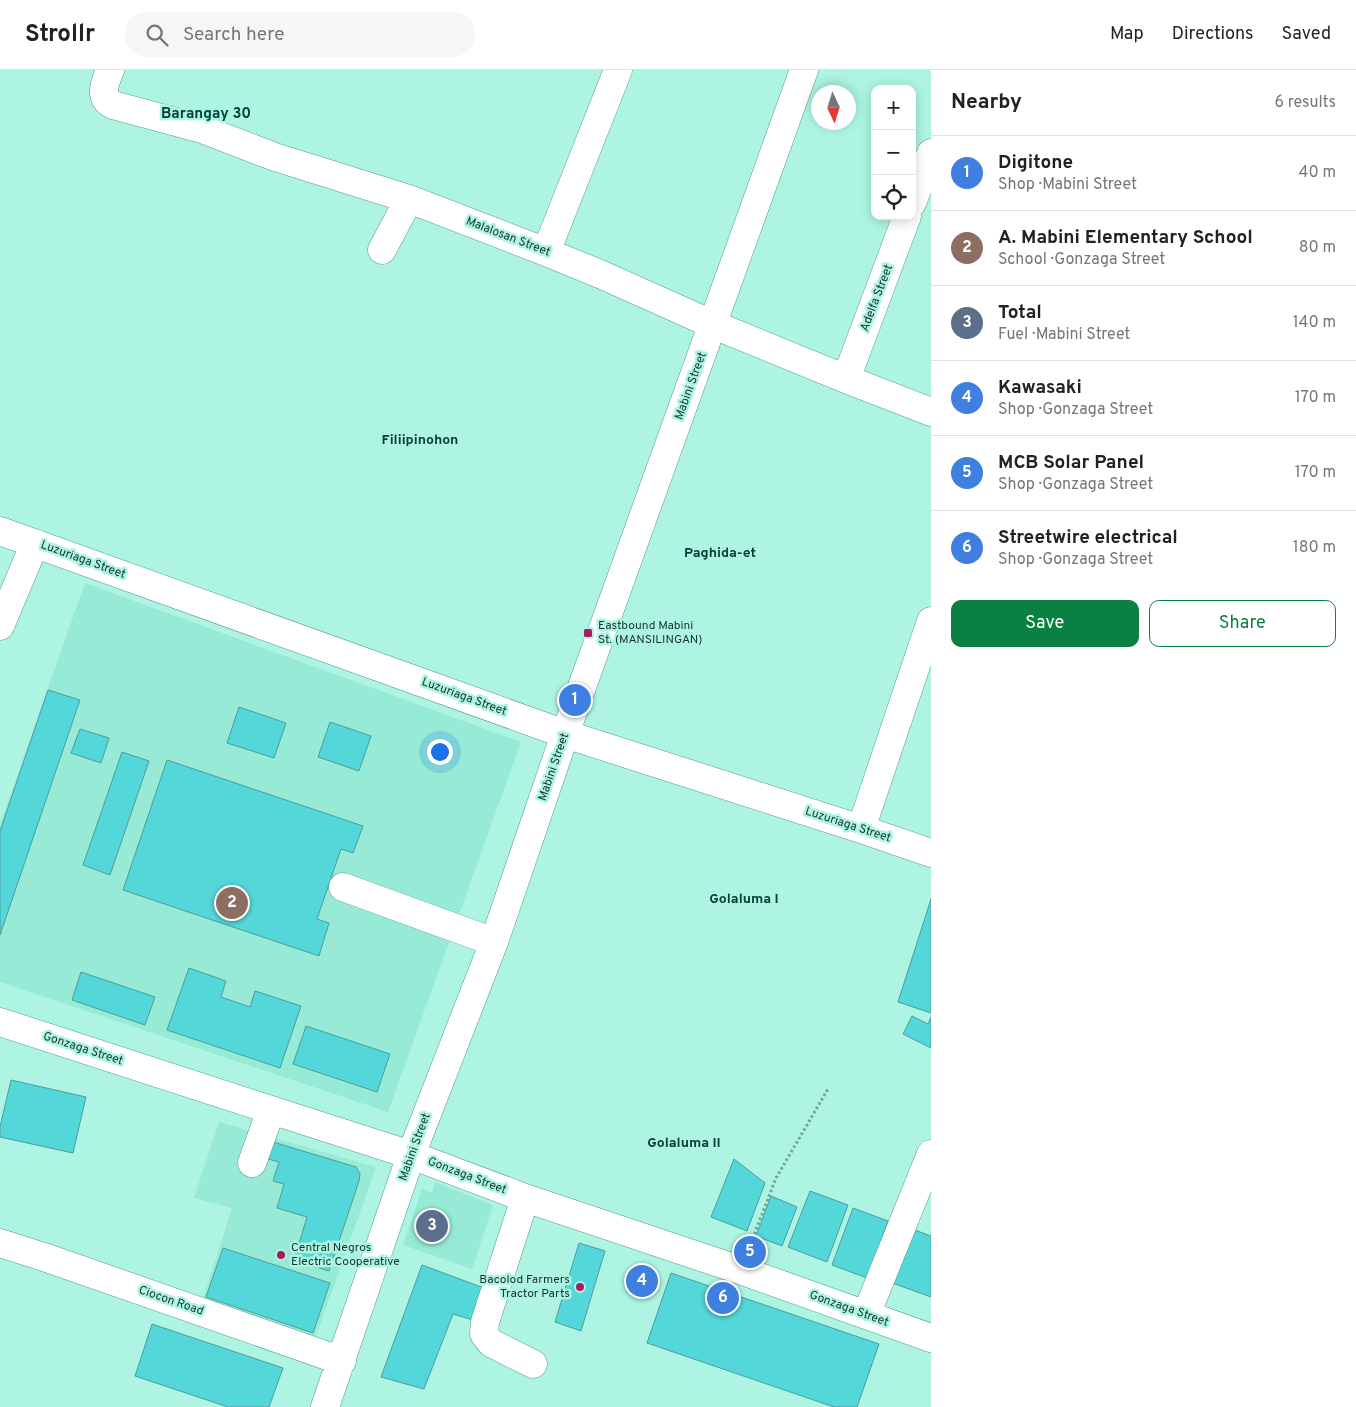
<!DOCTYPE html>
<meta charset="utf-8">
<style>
:root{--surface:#fff;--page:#f6f6f6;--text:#222;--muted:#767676;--line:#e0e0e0;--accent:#0b8043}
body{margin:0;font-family:Overpass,sans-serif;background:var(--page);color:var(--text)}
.controls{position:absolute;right:15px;top:15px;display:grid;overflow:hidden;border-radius:10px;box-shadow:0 2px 12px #0003}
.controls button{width:45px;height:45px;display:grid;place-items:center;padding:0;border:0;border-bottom:1px solid var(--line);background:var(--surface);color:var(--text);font:25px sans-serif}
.compass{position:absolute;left:811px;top:15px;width:45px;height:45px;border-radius:50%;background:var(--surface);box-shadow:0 2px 12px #0003;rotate:176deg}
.you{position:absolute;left:439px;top:681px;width:18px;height:18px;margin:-12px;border:4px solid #fff;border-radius:50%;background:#1a73e8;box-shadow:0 0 0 8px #1a73e833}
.badge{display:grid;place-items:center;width:32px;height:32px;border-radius:50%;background:var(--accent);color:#fff;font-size:16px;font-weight:700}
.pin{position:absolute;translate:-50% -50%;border:2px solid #fff;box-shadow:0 1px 5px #0006}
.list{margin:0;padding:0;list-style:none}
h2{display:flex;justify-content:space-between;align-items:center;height:65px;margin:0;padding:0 20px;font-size:21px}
h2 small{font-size:16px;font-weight:400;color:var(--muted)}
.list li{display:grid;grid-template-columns:32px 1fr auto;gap:15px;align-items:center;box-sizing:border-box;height:75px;padding:0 20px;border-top:1px solid var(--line)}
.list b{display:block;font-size:19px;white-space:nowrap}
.list p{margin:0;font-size:16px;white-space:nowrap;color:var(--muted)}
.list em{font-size:16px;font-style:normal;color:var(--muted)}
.actions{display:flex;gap:10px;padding:15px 20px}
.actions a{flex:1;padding:11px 0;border:1px solid var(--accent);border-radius:10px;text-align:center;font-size:18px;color:var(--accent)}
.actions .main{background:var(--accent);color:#fff}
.icon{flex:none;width:28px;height:28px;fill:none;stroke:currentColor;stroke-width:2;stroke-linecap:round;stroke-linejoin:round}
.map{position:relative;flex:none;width:931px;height:1337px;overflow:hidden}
header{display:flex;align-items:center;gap:30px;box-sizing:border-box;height:70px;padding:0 25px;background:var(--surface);border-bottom:1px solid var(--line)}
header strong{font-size:24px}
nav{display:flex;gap:28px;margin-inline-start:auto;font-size:18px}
.search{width:350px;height:45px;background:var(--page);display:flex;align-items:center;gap:12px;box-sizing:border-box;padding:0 18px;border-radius:28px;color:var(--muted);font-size:19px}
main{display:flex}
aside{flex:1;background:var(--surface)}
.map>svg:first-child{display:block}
.built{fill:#97ead5}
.building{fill:#53d7d9;stroke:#4e9c9d}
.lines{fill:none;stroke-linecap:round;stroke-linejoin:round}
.minor-casing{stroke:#559c8b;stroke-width:29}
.path{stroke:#6fa698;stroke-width:3;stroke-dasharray:2.5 2.5;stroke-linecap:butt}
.minor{stroke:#fff;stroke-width:28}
.poi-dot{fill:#a61c62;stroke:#adf5e2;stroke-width:2}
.labels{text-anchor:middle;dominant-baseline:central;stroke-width:5;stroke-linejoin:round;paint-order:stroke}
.street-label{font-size:12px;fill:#16342d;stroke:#adf5e2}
.poi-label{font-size:12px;fill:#16342d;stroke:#adf5e2;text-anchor:start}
.neighbourhood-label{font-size:14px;font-weight:bold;fill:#034136;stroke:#adf5e2}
.quarter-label{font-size:15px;font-weight:bold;fill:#034136;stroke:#adf5e2}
</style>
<header>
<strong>Strollr</strong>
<div class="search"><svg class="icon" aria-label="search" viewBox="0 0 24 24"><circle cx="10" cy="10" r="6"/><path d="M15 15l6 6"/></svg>Search here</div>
<nav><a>Map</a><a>Directions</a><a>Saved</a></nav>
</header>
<main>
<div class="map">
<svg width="931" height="1337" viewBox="0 0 931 1337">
<rect width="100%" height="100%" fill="#adf5e2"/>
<path class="built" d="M85 513 521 672 388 1042 0 912V754Z
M219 1052 376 1097 314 1272 202 1232 232 1138 194 1128Z
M435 1112 493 1135 472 1199 403 1175 422 1119 432 1123Z"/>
<path class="building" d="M48 620 80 630 0 865V761Z
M239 637 286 653 274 688 227 673Z
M330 652 371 666 359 701 318 687Z
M80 659 109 668 101 693 71 683Z
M122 682 149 691 110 805 83 795Z
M167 690 363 756 353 783 341 779 317 849 329 853 319 886 123 820Z
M931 829V943L898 932Z
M189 898 226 911 221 927 250 937 255 921 301 936 280 998 167 960Z
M81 902 155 927 145 955 72 930Z
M912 946 928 954 931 947V978L903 964Z
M306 956 390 984 377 1022 293 994Z
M11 1010 86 1027 73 1083 0 1067V1057Z
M273 1072 356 1097 360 1104 359 1111 329 1201 294 1190 307 1147 277 1138 284 1114 273 1111 279 1092 268 1089Z
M734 1089 765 1113 747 1161 711 1147Z
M810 1121 848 1135 827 1192 788 1177Z
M771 1126 797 1137 782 1176 756 1166Z
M853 1138 888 1151 867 1208 832 1195Z
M427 1139 447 1146 438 1172 417 1165Z
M904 1156 931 1166V1227L884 1210Z
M579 1173 605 1181 581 1261 555 1252Z
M223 1178 330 1213 313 1263 206 1227Z
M422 1195 484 1218 473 1250 453 1244 424 1319 381 1307Z
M671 1203 879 1274 857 1337H834L647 1273Z
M152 1254 283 1298 269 1337H228L135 1306Z"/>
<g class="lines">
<g class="minor-casing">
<path id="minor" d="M110 0C105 13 98 27 113 35L202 59 275 87 409 129 546 182 600 204 714 255 846 309 931 342
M912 133 931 83
M382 180 409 129
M546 182 618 0
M846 309 907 146
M0 461 565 664 861 759 931 783
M0 556 35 473
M861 759 931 551
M343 817 494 872
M0 952 271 1040 411 1085 525 1128 740 1200 931 1268
M252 1093 271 1040
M525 1128 485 1252 484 1264 491 1273 533 1294
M0 1173 44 1187 342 1291
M866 1245 931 1084
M325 1337 411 1085 494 872 565 664 804 0"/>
</g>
<path class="path" d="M749 1178 776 1108 828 1019"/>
<use href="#minor" class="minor"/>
</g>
<g class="poi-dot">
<rect x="583" y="558" width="10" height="10" rx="2.5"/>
<circle cx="281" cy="1185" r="5"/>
<circle cx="580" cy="1217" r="5"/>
</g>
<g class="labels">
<g class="street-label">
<text transform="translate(508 167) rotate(21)">Malalosan Street</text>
<text transform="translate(877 228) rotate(-69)">Adelfa Street</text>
<text transform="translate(691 316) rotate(-70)">Mabini Street</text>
<text transform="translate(83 490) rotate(20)">Luzuriaga Street</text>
<text transform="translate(464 627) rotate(20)">Luzuriaga Street</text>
<text transform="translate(554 697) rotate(-71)">Mabini Street</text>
<text transform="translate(848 755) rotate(18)">Luzuriaga Street</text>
<text transform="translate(83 979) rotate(18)">Gonzaga Street</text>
<text transform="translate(415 1077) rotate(-70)">Mabini Street</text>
<text transform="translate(467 1106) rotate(21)">Gonzaga Street</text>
<text transform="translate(171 1231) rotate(19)">Ciocon Road</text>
<text transform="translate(849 1239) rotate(20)">Gonzaga Street</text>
</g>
<g class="poi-label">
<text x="598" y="556">Eastbound Mabini<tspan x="598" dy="14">St. (MANSILINGAN)</tspan></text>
<text x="291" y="1178">Central Negros<tspan x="291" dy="14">Electric Cooperative</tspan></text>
<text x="570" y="1210" text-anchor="end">Bacolod Farmers<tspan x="570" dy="14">Tractor Parts</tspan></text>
</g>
<g class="neighbourhood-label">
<text x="420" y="370">Filiipinohon</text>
<text x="720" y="483">Paghida-et</text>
<text x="744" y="829">Golaluma I</text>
<text x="684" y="1073">Golaluma II</text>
</g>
<g class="quarter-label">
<text x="206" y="44">Barangay 30</text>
</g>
</g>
</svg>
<div class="controls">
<button>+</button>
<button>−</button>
<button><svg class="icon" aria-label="locate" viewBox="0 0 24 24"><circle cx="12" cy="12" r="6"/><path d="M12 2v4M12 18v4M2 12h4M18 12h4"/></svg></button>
</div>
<svg class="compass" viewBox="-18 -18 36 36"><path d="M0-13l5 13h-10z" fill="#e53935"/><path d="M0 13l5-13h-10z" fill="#767676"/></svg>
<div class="you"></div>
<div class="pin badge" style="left:575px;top:630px;background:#3f7fe0">1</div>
<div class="pin badge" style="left:232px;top:833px;background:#8d6e63">2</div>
<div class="pin badge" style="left:432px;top:1156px;background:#5c6f8a">3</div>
<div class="pin badge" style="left:642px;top:1211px;background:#3f7fe0">4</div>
<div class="pin badge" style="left:750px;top:1182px;background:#3f7fe0">5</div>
<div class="pin badge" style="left:723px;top:1228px;background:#3f7fe0">6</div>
</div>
<aside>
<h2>Nearby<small>6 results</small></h2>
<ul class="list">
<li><span class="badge" style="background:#3f7fe0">1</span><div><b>Digitone</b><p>Shop · Mabini Street</p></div><em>40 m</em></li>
<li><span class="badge" style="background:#8d6e63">2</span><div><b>A. Mabini Elementary School</b><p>School · Gonzaga Street</p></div><em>80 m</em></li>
<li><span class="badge" style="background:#5c6f8a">3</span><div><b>Total</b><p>Fuel · Mabini Street</p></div><em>140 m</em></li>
<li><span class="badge" style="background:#3f7fe0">4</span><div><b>Kawasaki</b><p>Shop · Gonzaga Street</p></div><em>170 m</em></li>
<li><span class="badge" style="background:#3f7fe0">5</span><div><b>MCB Solar Panel</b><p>Shop · Gonzaga Street</p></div><em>170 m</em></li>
<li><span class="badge" style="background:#3f7fe0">6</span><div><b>Streetwire electrical</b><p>Shop · Gonzaga Street</p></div><em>180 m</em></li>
</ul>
<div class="actions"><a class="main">Save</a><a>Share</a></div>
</aside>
</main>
